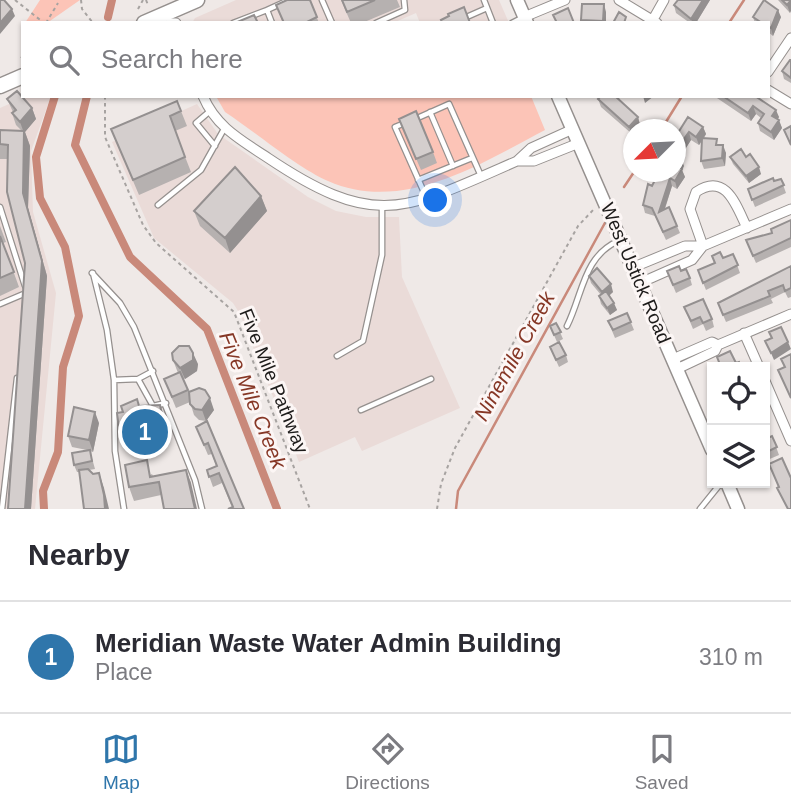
<!DOCTYPE html>
<style>
:root{--surface:#fff;--page:#f7f7f7;--text:#2b2b33;--muted:#7c7c81;--line:#e1e1e2;--accent:#2f76ab}
body{margin:0;font-family:Arial,sans-serif;background:var(--page);color:var(--text)}
.controls{position:absolute;right:21px;bottom:21px;display:grid;overflow:hidden;border-radius:0px;box-shadow:0 2px 5px #0004}
.controls button{width:63px;height:63px;display:grid;place-items:center;padding:0;border:0;border-bottom:2px solid var(--line);background:var(--surface);color:var(--text);font:35px sans-serif}
.compass{position:absolute;left:623px;top:119px;width:63px;height:63px;border-radius:50%;background:var(--surface);box-shadow:0 2px 5px #0004;rotate:246deg}
.you{position:absolute;left:436px;top:201px;width:24px;height:24px;margin:-18px;border:5px solid #fff;border-radius:50%;background:#1a73e8;box-shadow:0 0 0 10px #1a73e833}
.badge{display:grid;place-items:center;width:46px;height:46px;border-radius:50%;background:var(--accent);color:#fff;font-size:23px;font-weight:700}
.pin{position:absolute;translate:-50% -50%;border:4px solid #fff;box-shadow:0 2px 7px #0006}
.list{margin:0;padding:0;list-style:none}
h2{display:flex;justify-content:space-between;align-items:center;height:91px;margin:0;padding:0 28px;font-size:30px}
h2 small{font-size:23px;font-weight:400;color:var(--muted)}
.list li{display:grid;grid-template-columns:46px 1fr auto;gap:21px;align-items:center;box-sizing:border-box;height:112px;padding:0 28px;border-top:2px solid var(--line)}
.list b{display:block;font-size:26px;white-space:nowrap}
.list p{margin:0;font-size:23px;white-space:nowrap;color:var(--muted)}
.list em{font-size:23px;font-style:normal;color:var(--muted)}
.icon{flex:none;width:38px;height:38px;fill:none;stroke:currentColor;stroke-width:2;stroke-linecap:round;stroke-linejoin:round}
.map{position:relative;flex:none;width:791px;height:509px;overflow:hidden}
.search{position:absolute;background:var(--surface);box-shadow:0 2px 5px #0004;left:21px;right:21px;top:21px;height:77px;display:flex;align-items:center;gap:18px;box-sizing:border-box;padding:0 24px;border-radius:0px;color:var(--muted);font-size:26px}
.sheet{height:203px;background:var(--surface)}
nav{display:flex;justify-content:space-around;align-items:center;box-sizing:border-box;height:98px;border-top:2px solid var(--line);background:var(--surface);font-size:19px;color:var(--muted)}
nav a{display:grid;justify-items:center;gap:4px}
nav .on{color:var(--accent)}
.map>svg:first-child{display:block}
.built{fill:#eadbd8}
.green{fill:#fcc4b7}
.lines{fill:none;stroke-linecap:round;stroke-linejoin:round}
.stream{stroke:#c9897a;stroke-width:2.5}
.canal{stroke:#c9897a;stroke-width:8}
.service-casing{stroke:#95908e;stroke-width:7}
.minor-casing{stroke:#95908e;stroke-width:11}
.secondary-casing{stroke:#95908e;stroke-width:15}
.primary-casing{stroke:#95908e;stroke-width:17}
.path{stroke:#a7a3a1;stroke-width:2;stroke-dasharray:3.5 3.5;stroke-linecap:butt}
.service{stroke:#fff;stroke-width:4.5}
.minor{stroke:#fff;stroke-width:9}
.secondary{stroke:#fff;stroke-width:12}
.primary{stroke:#fff;stroke-width:14}
.wall{fill:#b6b1b0}
.shaded-wall{fill:#949090}
.building{fill:#d4cecd;stroke:#949090;stroke-width:2}
.labels{text-anchor:middle;dominant-baseline:central;stroke-width:6;stroke-linejoin:round;paint-order:stroke}
.street-label{font-size:19px;fill:#1d1b1a;stroke:#fcf6f5}
.water-label{font-size:21px;font-style:italic;fill:#863726;stroke:#fcf6f5}
</style>
<div class="map">
<svg width="791" height="509" viewBox="0 0 791 509">
<rect width="100%" height="100%" fill="#efe9e7"/>
<path class="built" d="M236 0H499L509 23H420L416 13 393 23H192L195 18Z
M27 96H51L31 151 33 212 56 293 35 509H0V108Z
M197 104 218 134 308 197 336 211 366 217H399L402 277 460 408 362 451 355 437 299 462 240 314 233 303 154 238 112 142Z"/>
<path class="green" d="M40 0H80L47 23H25Z
M221 96H531L545 130C480 164 403 214 328 181 299 169 254 131 225 112L217 98Z"/>
<g class="lines">
<path class="stream" d="M729 23 744 0
M661 130 682 96
M624 187 634 172
M456 509 458 491 606 221"/>
<path class="canal" d="M108 17 112 0
M87 96 75 145 130 257 207 329 277 509
M44 509 43 491 58 452 63 367 79 316 65 247 40 198 36 157 55 96"/>
<g class="service-casing">
<path id="service" d="M322 0 332 23
M484 0 493 23
M267 10 289 0
M233 23 267 10 272 23
M376 23 405 10 404 0
M453 23 487 8
M512 23 524 17
M210 111 196 123 215 146
M430 112 453 166
M413 120 449 104 481 176
M405 123 395 127 427 199
M418 180 472 158
M158 205 201 170 224 129
M0 207 25 286
M92 273 120 303 134 327 195 480 202 509
M93 273 107 330 114 380 115 451 124 509
M0 304 26 293
M567 326C583 294 583 257 618 241
M337 356 363 341 382 255V206
M138 379 153 371
M114 380 138 379 153 406 166 403
M361 410 431 379
M2 509 17 378
M700 509 721 483"/>
</g>
<g class="minor-casing">
<path id="minor" d="M619 0 657 23
M524 17 565 0
M170 23H176
M651 23 664 0
M768 72 791 38
M768 90 791 104
M203 96C216 127 241 140 268 158 377 231 405 210 517 161
M573 129 531 148 517 161H534L579 143
M747 228C736 205 726 172 696 192L690 209 703 246 791 209
M634 267 685 246H703L692 260 640 283
M744 333 759 367
M718 345 791 314
M673 359 712 342 718 345 715 351 677 369
M765 381 791 441"/>
</g>
<g class="secondary-casing">
<path id="secondary" d="M517 0 527 23
M558 96 712 450
M727 483 738 509"/>
</g>
<g class="primary-casing">
<path id="primary" d="M144 23 197 0
M0 86 23 76"/>
</g>
<path class="path" d="M15 0 44 23
M81 0 82 9 93 23
M146 0 148 5
M138 9 143 0
M46 23 58 3
M21 58 23 56
M105 96V137L143 225 156 243 234 312 310 509
M437 509 441 484 455 448 578 226 595 208"/>
<use href="#service" class="service"/>
<use href="#minor" class="minor"/>
<use href="#secondary" class="secondary"/>
<use href="#primary" class="primary"/>
</g>
<path class="wall" d="M310 0 319 23H283L276 5Z
M341 0H397L400 7 362 23H351Z
M678 0H710L696 23H690L676 13 674 5Z
M778 0H791L790 13Z
M606 12V23H582L581 20Z
M753 17H781L773 36 768 32V23H755Z
M791 60V83L784 79 782 71Z
M597 96H619L620 102 638 117 640 125 632 134 601 107Z
M714 96H755L779 117 778 119 782 128 774 140 760 131 758 123 761 118 756 114 751 121Z
M7 99 32 108 36 119 25 132 30 146 28 208 47 276 31 509H8L25 263 8 159H0V130L22 131 16 125 12 113 13 112Z
M181 111 187 126 175 131 191 172 139 195 111 129Z
M399 119 433 152 437 163 421 170Z
M703 127 706 134 704 138 719 145 726 153 725 166 704 169 701 161 702 141 699 145 691 140 684 151 677 146 676 136Z
M730 157H746L761 174 749 183 733 164Z
M684 166 682 170 685 177 677 189 672 186 665 209 677 226 680 233 666 240 655 216 645 213 643 205 652 186Z
M781 179 786 193 755 207 748 189Z
M261 196 267 211 230 253 200 226 194 211Z
M791 220V247L756 263 746 240 772 233Z
M0 226 6 242 3 243 19 287 0 296Z
M733 254 740 273 706 290 698 270Z
M791 266V297L788 298 785 292 771 299 773 303 726 322 718 303Z
M667 271H681L690 278 692 285 676 293Z
M589 276 613 292 609 296 617 310 610 315 601 304 599 296 601 295 591 283Z
M684 307 712 319 714 327 706 331 703 324 693 329Z
M627 313 634 330 615 338 608 321Z
M556 323 563 339 557 342 550 326Z
M550 347 566 355 568 362 559 367Z
M173 360 198 364 197 371 185 379 182 377 189 393 214 410 206 421 199 420 194 415 190 402 176 408 164 379 178 373Z
M140 406 166 420 168 436 132 446 131 443 125 444 119 429 123 412Z
M207 421 232 507 222 483 213 487 207 470 216 466 212 454 208 455 196 427Z
M99 423 93 452 90 451 95 469 89 470 104 488 80 472H77L74 465 87 450 72 447 68 436Z
M765 432 768 438 772 436 779 455 765 461Z
M186 470 191 483 161 495 134 501 129 487 152 474 153 476Z"/>
<path class="shaded-wall" d="M703 0H710L696 23H693L691 19Z
M791 0V11L790 13 787 5Z
M604 4 606 12V23H604L603 21Z
M12 9 15 16 0 34V23Z
M778 10 781 17 773 36 771 28Z
M643 96H654L645 103Z
M753 106 756 114 751 121 748 113Z
M32 108 36 119 25 132 30 146 28 208 47 276 31 509H25L42 261 23 193 24 133 20 122Z
M776 110 779 117 775 123 772 116Z
M638 117 640 125 636 130H634V132L632 134 629 127Z
M779 120 782 128 774 140 771 132Z
M703 127 706 134 699 145 696 137Z
M689 132 691 140 684 151 681 143Z
M723 145 726 153 725 166 722 158Z
M681 158 684 166 682 170 685 177 677 189 675 181 677 166Z
M759 167 761 174 749 183 746 176Z
M670 178 672 186 661 220 659 212Z
M261 196 267 211 230 253 225 238Z
M611 284 613 292 605 299 602 292Z
M614 303 617 310 610 315 607 308Z
M788 342 791 349 774 360 771 353Z
M193 353 198 364 197 371 185 379 180 368Z
M210 398 214 410 206 421 202 410Z
M160 405 166 420 168 436 163 421Z
M95 412 99 423 93 452 89 440Z
M186 470 191 483 197 509H195Z
M99 473 104 488 109 509H105Z"/>
<path class="building" d="M0 0H4L12 9 0 23Z
M287 0H310L317 17 305 23H284L276 5Z
M342 0H375L347 12Z
M678 0H703L691 19 674 5Z
M764 0 778 10 771 28 768 27V23H762L753 17Z
M782 0H791L787 5Z
M582 4H604L603 21 581 20Z
M464 7 470 23H443L441 20 449 16 448 14Z
M568 8 574 23H557L553 15Z
M619 12 626 17 624 23H613Z
M254 15 258 23H235Z
M790 60H791V78L782 71Z
M17 91 32 108 20 122 12 113 16 110 7 99Z
M601 96H615L638 117 629 127 598 99Z
M723 96H755L776 110 772 116 779 120 771 132 758 123 764 114 753 106 748 113Z
M177 101 181 111 170 116 185 157 133 180 111 129Z
M416 111 433 152 416 159 399 119Z
M688 117 703 127 696 137 689 132 681 143 676 139V136Z
M791 126V145L784 130Z
M0 130 24 131 23 193 42 261 25 509H8L25 263 7 192 8 145 0 144Z
M702 138 717 139 716 145H723L722 158 701 161Z
M741 149 746 157 750 154 759 167 746 176 730 157Z
M676 155 681 158 677 166 682 169 675 181 670 178 659 212 669 207 677 226 663 232 652 208 643 205 648 184 652 186 659 172H676Z
M235 167 261 196 225 238 194 211Z
M773 178 774 181 781 179 784 185 752 200 748 189Z
M791 220V238L753 256 746 240 772 233 771 229Z
M0 236 14 272 0 278Z
M720 252 723 258 733 254 738 265 703 283 698 270 715 263 712 256Z
M679 266 681 271 686 269 690 278 673 285 667 271Z
M791 266V288L785 291 783 285 768 291 770 296 723 315 718 303Z
M597 268 611 284 602 292 589 276Z
M606 291 614 303 607 308 599 296Z
M703 299 712 319 703 323 700 317 691 321 684 307Z
M627 313 631 322 613 330 608 321Z
M556 323 561 332 554 335 550 326Z
M781 327 788 342 771 353 765 341 772 338 769 332Z
M559 342 566 355 556 360 550 347Z
M179 346H189L193 353V360L180 368 173 360 172 353Z
M730 351 736 363 739 362 741 367H721L717 357Z
M791 354V398L778 370 785 367 781 359Z
M180 372 188 390 172 397 164 379Z
M199 388 205 390 210 398 202 410 195 409 190 404 189 392Z
M137 399 139 406 160 405 163 421 126 431V428L119 429 117 413 123 412 121 406Z
M74 407 95 412 89 440 68 436Z
M207 421 244 509H228L233 507 219 473 209 477 207 470 217 466 208 443 204 445 196 427Z
M765 432 768 438 772 436 777 447 765 453Z
M90 450 92 461 74 465 72 453Z
M782 458 791 478V509H788L777 488 779 487 769 464Z
M147 460 150 477 186 470 195 509H164L159 482 129 487 125 465Z
M88 469 93 474 99 473 104 495 105 509H84L79 470Z"/>
<g class="labels">
<g class="street-label">
<text transform="translate(636 273) rotate(67)">West Ustick Road</text>
<text transform="translate(274 381) rotate(68)">Five Mile Pathway</text>
</g>
<g class="water-label">
<text transform="translate(514 356) rotate(-61)">Ninemile Creek</text>
<text transform="translate(253 400) rotate(68)">Five Mile Creek</text>
</g>
</g>
</svg>
<div class="controls">
<button><svg class="icon" aria-label="locate" viewBox="0 0 24 24"><circle cx="12" cy="12" r="6"/><path d="M12 2v4M12 18v4M2 12h4M18 12h4"/></svg></button>
<button><svg class="icon" aria-label="layers" viewBox="0 0 24 24"><path d="M12 4l9 5-9 5-9-5zM3 14l9 5 9-5"/></svg></button>
</div>
<svg class="compass" viewBox="-18 -18 36 36"><path d="M0-13l5 13h-10z" fill="#e53935"/><path d="M0 13l5-13h-10z" fill="#7c7c81"/></svg>
<div class="you"></div>
<div class="pin badge" style="left:145px;top:432px">1</div>
<div class="search"><svg class="icon" aria-label="search" viewBox="0 0 24 24"><circle cx="10" cy="10" r="6"/><path d="M15 15l6 6"/></svg>Search here</div>
</div>
<section class="sheet">
<h2>Nearby<small></small></h2>
<ul class="list">
<li><span class="badge">1</span><div><b>Meridian Waste Water Admin Building</b><p>Place</p></div><em>310 m</em></li>
</ul>
</section>
<nav>
<a class="on"><svg class="icon" aria-label="map" viewBox="0 0 24 24"><path d="M3 6l6-2 6 2 6-2v14l-6 2-6-2-6 2zM9 4v14M15 6v14"/></svg>Map</a>
<a><svg class="icon" aria-label="directions" viewBox="0 0 24 24"><path d="M12 3l9 9-9 9-9-9zM9 14v-3h6M13 9l2 2-2 2"/></svg>Directions</a>
<a><svg class="icon" aria-label="saved" viewBox="0 0 24 24"><path d="M7 4h10v16l-5-4-5 4z"/></svg>Saved</a>
</nav>
